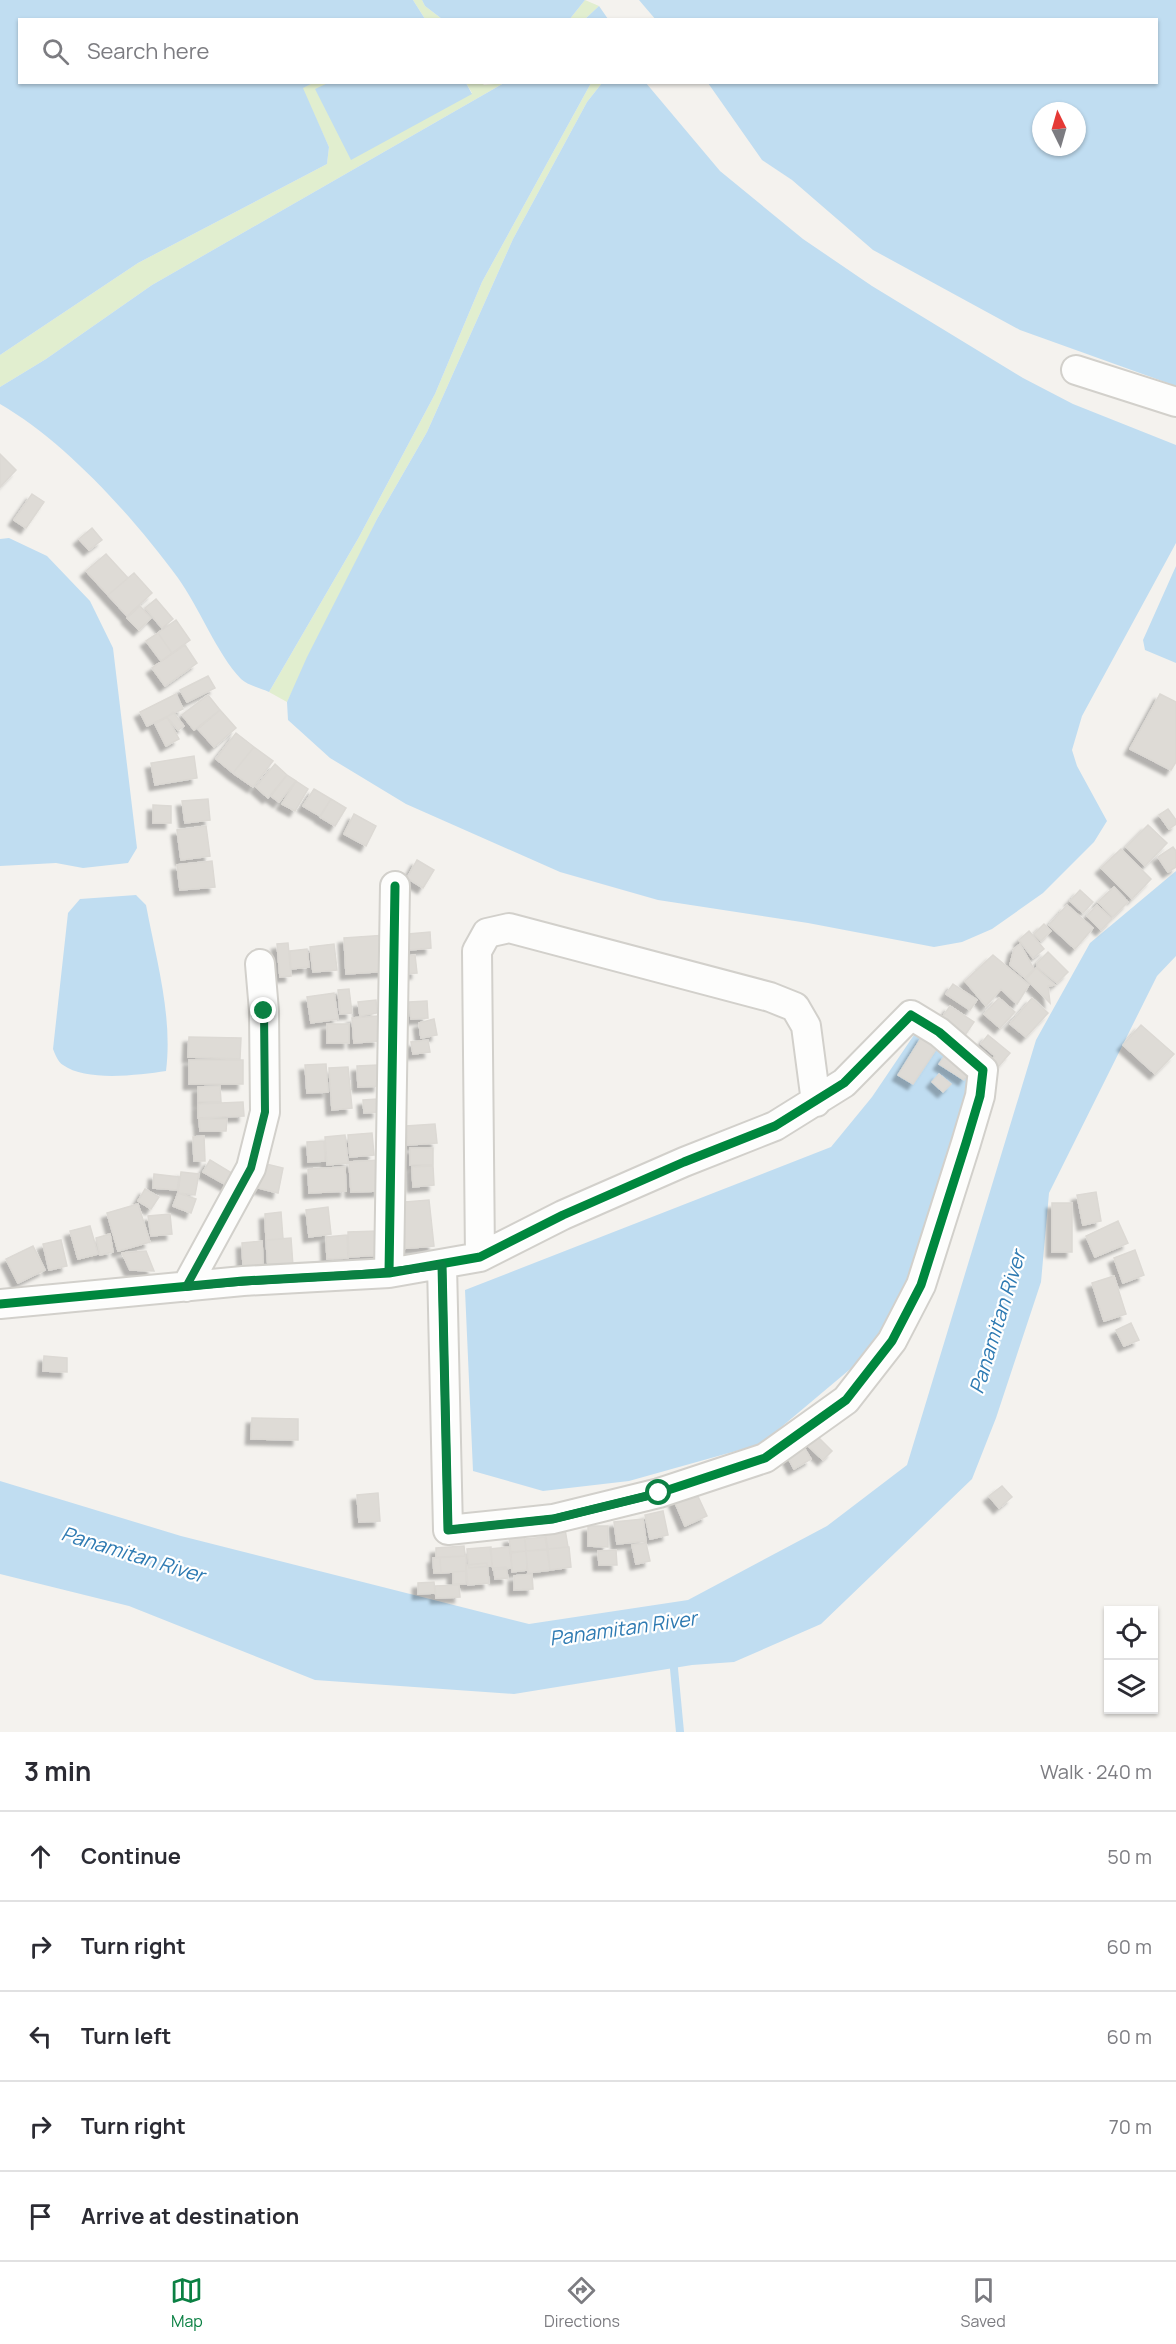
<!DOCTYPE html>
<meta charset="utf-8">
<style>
:root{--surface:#fff;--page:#f7f7f7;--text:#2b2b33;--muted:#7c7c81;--line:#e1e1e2;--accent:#0b8043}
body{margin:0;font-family:Manrope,sans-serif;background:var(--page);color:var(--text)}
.controls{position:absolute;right:18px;bottom:18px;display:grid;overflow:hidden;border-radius:0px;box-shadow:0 2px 4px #0004}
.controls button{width:54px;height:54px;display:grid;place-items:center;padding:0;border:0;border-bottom:2px solid var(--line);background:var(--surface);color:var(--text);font:30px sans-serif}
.compass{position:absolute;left:1032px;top:102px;width:54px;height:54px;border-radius:50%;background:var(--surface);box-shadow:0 2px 4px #0004;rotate:355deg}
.stop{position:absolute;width:18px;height:18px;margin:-14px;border:4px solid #0b8043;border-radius:50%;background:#fff}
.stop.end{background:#0b8043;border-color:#fff;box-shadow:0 2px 6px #0008}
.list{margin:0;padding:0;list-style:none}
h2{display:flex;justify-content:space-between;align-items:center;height:78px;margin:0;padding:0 24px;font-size:26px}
h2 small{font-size:20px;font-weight:400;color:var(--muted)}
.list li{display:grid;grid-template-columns:39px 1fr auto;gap:18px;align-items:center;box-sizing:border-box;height:90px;padding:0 24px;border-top:2px solid var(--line)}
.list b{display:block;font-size:22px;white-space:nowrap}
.list em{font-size:20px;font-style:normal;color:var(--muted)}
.icon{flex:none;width:33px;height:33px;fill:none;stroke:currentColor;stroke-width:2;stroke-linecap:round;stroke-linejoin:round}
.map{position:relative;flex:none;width:1176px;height:1732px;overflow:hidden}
.search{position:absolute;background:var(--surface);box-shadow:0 2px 4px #0004;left:18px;right:18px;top:18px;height:66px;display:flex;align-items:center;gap:15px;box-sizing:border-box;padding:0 21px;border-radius:0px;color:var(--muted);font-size:22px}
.sheet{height:528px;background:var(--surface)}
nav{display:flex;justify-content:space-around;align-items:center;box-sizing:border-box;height:84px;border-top:2px solid var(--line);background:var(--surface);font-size:16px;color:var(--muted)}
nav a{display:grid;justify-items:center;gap:3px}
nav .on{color:var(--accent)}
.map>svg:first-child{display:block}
.green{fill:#e1eecf}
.water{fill:#c0ddf1;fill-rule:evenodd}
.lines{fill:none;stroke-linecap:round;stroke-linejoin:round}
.stream{stroke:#c0ddf1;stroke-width:8}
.building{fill:#dedbd6;stroke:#dcd9d4;stroke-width:1.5;filter:url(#shadow)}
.minor-casing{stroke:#d2d0cb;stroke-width:32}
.minor{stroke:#fdfdfc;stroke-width:28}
.cycleway-casing{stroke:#fff;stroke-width:13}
.cycleway{stroke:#00873e;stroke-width:9}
.route{stroke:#0b8043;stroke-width:8}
.labels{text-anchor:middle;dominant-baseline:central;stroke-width:4.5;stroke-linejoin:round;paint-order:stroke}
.water-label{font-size:20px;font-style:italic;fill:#2e7ab2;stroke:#fff}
</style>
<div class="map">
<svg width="1176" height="1732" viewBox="0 0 1176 1732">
<defs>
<filter id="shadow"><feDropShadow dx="-5.5" dy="5.5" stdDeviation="1.5" flood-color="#0004"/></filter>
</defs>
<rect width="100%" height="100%" fill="#f4f2ee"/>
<path class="green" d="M413 0H422L425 6 442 19H425Z
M585 0 599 6 585 19 569 20Z
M313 83H330L315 90 472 93 466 83H482L484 85 504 83 152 285 46 359 0 387V355L138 263 327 164 329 147 302 88Z
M591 83H602L587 102 513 239 427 432 377 519 287 702 269 692 359 537 435 394 482 282Z"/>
<path class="water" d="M0 0H413L425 19 20 20V82L313 83 303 88 329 147 327 164 138 263 0 355Z
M422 0H585L569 20 442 19 425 6Z
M639 0H1176V386L1020 330 873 250 792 180 762 160 708 83 1156 82V20H656ZM1041 111H1077V147H1041Z
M599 6 608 19H585Z
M330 82 466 83 472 94 351 160 315 89Z
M504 83H591L482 282 435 394 359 537 269 692C261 688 247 685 241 679 217 654 199 607 178 578 133 517 66 442 0 404V387L46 359 152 285Z
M602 83H646L720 171 803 239 872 286 1023 378 1073 404 1176 445V543L1082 716 1072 750 1077 766 1107 821 1094 842 1043 893 992 929 962 942 934 947 808 923 658 900 560 872 406 804 330 758 288 720 287 702 307 657 377 519 427 432 513 239 587 102Z
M9 538 47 556 90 601 113 648 137 848 128 863 83 868 56 863 0 866V539Z
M1176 566V663L1145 650 1143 640Z
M1176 871V956L1157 976 1049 1193 1041 1282 996 1418 972 1479 821 1624 734 1662 692 1665 514 1694 315 1680 129 1606 0 1574V1481L181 1536 529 1624 688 1600 827 1526 907 1465 1036 1040 1090 943Z
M136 895 146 905C156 959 173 1016 166 1071 139 1075 86 1082 63 1065 58 1062 55 1054 53 1049L68 913 80 899Z
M916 1032 979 1074 886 1339 761 1444 629 1481 543 1491 473 1471 465 1290 831 1147 872 1097Z"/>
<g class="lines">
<path class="stream" d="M673 1658 680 1732"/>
</g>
<path class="building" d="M0 454 16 470 0 487Z
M32 494 44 502 26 528 14 520Z
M92 528 102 540 89 550 79 539Z
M106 554 128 578 108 595 86 571Z
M134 573 152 593 127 616 108 595Z
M156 599 173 619 162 628 145 608Z
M140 606 151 618 139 630 127 618Z
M176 620 190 640 172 653 158 633Z
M158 633 172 653 161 661 146 641Z
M185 645 197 663 165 686 152 668Z
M208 676 215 688 187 702 180 690Z
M176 694 183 709 147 726 140 712Z
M1160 694 1176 702V762L1171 770 1130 749Z
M208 695 220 710 194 730 182 715Z
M220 710 236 728 214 747 198 729Z
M173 712 184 726 178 730 167 717Z
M167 717 179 739 166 746 155 724Z
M236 733 254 747 233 773 216 759Z
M254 747 273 761 253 787 233 773Z
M194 756 197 778 155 785 151 763Z
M275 764 287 775 268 798 256 787Z
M287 775 296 781 279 802 271 796Z
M296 781 308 789 295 811 282 804Z
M314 789 331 799 320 816 303 806Z
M208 799 210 820 185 823 182 801Z
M331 799 346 808 335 826 320 817Z
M153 805 171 806V823H153Z
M1168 809 1176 820V824L1169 829 1159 815Z
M354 814 376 826 366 846 344 834Z
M1148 825 1167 843 1145 866 1126 847Z
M206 826 210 856 181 860 177 830Z
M1173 847 1176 851V867L1168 872 1158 857Z
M1121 849 1151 879 1132 899 1101 868Z
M417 860 434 870 423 888 407 878Z
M212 861 215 887 180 890 177 865Z
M1114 887 1128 902 1113 917 1098 902Z
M1080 890 1093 902 1083 913 1070 901Z
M1067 905 1093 928 1075 949 1049 925Z
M1097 905 1112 919 1101 930 1087 916Z
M1044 924 1051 931 1041 941 1034 934Z
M1029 931 1044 949 1033 958 1019 940Z
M430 932 431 948 409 950 408 934Z
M387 935 389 971 346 974 344 938Z
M288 943 291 976 280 977 277 944Z
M334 944 337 970 313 972 310 947Z
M1020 944 1034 969 1025 978 1010 965 1014 949Z
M307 949 309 967 291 969 290 951Z
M1048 952 1068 972 1057 983 1037 967V963Z
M415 955 417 973 404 974 402 957Z
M993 955 1029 985 1017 1004 1001 989 986 1006 965 981Z
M1036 968 1055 985 1048 986 1050 1003 1026 979Z
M953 984 977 1000 970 1010 946 994Z
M349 989 352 1013 340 1014 338 990Z
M334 993 338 1019 311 1023 307 997Z
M999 998 1015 1012 1000 1028 984 1014Z
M1032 998 1048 1013 1026 1037 1010 1024Z
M376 1000 377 1013 360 1016 358 1002Z
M427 1001 428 1018 411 1019 409 1002Z
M950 1006 974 1022 961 1041 937 1025Z
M378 1016 379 1041 354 1043 352 1018Z
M434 1019 437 1035 421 1038 419 1023Z
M327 1024H349V1043H327Z
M1141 1025 1174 1054 1155 1074 1123 1045Z
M923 1035 939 1045 913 1084 898 1075Z
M988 1035 1010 1053 992 1074 985 1068 995 1056 981 1044Z
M189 1037 241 1038 240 1059 188 1057Z
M428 1040 430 1052 413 1054 411 1042Z
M946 1054 970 1070 964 1080 939 1064Z
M189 1060H243V1084H189Z
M326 1064 328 1092 307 1093 305 1065Z
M378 1065 379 1086 358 1087 357 1066Z
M348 1067 352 1108 332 1110 329 1068Z
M939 1074 951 1084 943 1092 932 1082Z
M220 1086 221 1102H198V1087Z
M377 1099 378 1112 364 1113 363 1100Z
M243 1102 244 1116 198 1118V1104Z
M199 1119H227L226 1131H200Z
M435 1124 437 1143 408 1145 406 1126Z
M372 1133 374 1155 350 1157 348 1135Z
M345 1135 348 1163 327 1165 325 1137Z
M204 1136 205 1161H194L193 1137Z
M324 1141 325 1161 308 1162 307 1142Z
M410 1148H433V1165H410Z
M210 1160 235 1175 228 1186 203 1172Z
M379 1160 380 1191 351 1192 349 1162Z
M262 1163 283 1168 278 1193 255 1187Z
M433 1166 434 1185 413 1187 412 1167Z
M345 1167 346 1191 309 1193 308 1169Z
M181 1172 199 1174 195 1195 178 1193Z
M154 1174 179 1177 177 1190 153 1188Z
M145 1189 159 1197 151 1209 138 1201Z
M1096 1192 1101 1221 1083 1225 1077 1195Z
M178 1193 196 1199 191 1213 173 1206Z
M429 1200 434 1246 398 1249 393 1203Z
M1052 1203H1072V1252H1052Z
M138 1204 150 1242 118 1251 107 1213Z
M328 1207 331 1234 309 1237 306 1210Z
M281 1212 283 1239 266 1240 265 1214Z
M170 1214 172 1234 151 1236 148 1216Z
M1118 1221 1128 1243 1095 1257 1086 1236Z
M90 1226 98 1254 78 1259 70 1231Z
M378 1231 380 1255 349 1257 348 1232Z
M110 1234 113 1252 100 1255 96 1238Z
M347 1235 348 1258 327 1259 326 1237Z
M291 1238 293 1266 268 1267 266 1240Z
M61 1240 67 1266 49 1270 43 1244Z
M262 1241 263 1265 243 1266 242 1243Z
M33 1246 45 1270 18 1283 6 1259Z
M1135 1250 1144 1275 1123 1283 1114 1258Z
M146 1251 154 1271 130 1270 122 1253Z
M1114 1276 1126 1314 1104 1321 1092 1283Z
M1131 1323 1139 1340 1124 1346 1116 1330Z
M44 1356 67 1358V1372L43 1371Z
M252 1418 298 1419V1440L251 1439Z
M816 1435 832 1451 823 1460 807 1445Z
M803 1446 811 1459 794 1469 787 1456Z
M1002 1486 1012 1497 999 1508 989 1496Z
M695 1490 707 1516 685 1526 674 1500Z
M378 1493 380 1521 359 1522 357 1495Z
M663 1511 668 1535 650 1539 645 1515Z
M643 1519 646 1541 617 1544 614 1522Z
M588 1526H608V1547L588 1546Z
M565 1529 568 1547 548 1549 545 1532Z
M524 1536 526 1551 511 1552 509 1538Z
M545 1537 547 1549 526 1551 525 1539Z
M646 1543 650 1561 636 1564 632 1545Z
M464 1546 465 1556 436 1558V1548Z
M491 1547 492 1566 469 1568 467 1549Z
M509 1547 512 1568 493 1570 490 1549Z
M569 1547 571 1567 550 1570 548 1549Z
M547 1550 550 1570 528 1573 526 1551Z
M616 1550 617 1565H599L598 1551Z
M526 1551 527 1570 512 1572 511 1553Z
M466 1556V1571L441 1573 440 1557Z
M440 1557 441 1573H434L433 1558Z
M487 1563 489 1583 468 1585 466 1565Z
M506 1567 508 1578 495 1579 494 1568Z
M466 1571V1584H453V1572Z
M532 1574 533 1589 514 1590V1576Z
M434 1582 435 1593 418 1594V1583Z
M459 1585 460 1597 436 1598 435 1586Z"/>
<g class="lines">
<g class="minor-casing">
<path id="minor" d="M1076 370 1176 402
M480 1257 477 951 487 933 509 928 770 997 795 1007 806 1026 816 1102
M389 1273 395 886
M186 1287 251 1168 265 1112 264 1011 260 964
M0 1304 243 1281 389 1273 480 1257 563 1215 684 1162 775 1126 844 1083 911 1015 939 1032 983 1070 980 1096 966 1143 921 1285 892 1341 846 1400 765 1458 659 1493 553 1519 448 1530 442 1265"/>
</g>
<use href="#minor" class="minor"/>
<g class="cycleway-casing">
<path id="cycleway" d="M389 1273 395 886
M0 1304 243 1281 389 1273 480 1257 563 1215 684 1162 775 1126 844 1083 911 1015 939 1032 983 1070 980 1096 966 1143 921 1285 892 1341 846 1400 765 1458 659 1493 553 1519 448 1530 442 1265"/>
</g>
<use href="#cycleway" class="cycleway"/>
</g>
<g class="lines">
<path class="route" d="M264 1011 265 1112 251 1168 186 1287C272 1277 357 1278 442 1265L448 1530 553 1519 659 1493"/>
</g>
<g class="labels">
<g class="water-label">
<text transform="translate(997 1322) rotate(-73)">Panamitan River</text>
<text transform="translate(133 1554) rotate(17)">Panamitan River</text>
<text transform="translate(623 1628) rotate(-8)">Panamitan River</text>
</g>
</g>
</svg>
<div class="controls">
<button><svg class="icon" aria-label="locate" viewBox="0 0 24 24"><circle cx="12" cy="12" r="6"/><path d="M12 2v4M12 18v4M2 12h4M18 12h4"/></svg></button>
<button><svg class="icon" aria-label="layers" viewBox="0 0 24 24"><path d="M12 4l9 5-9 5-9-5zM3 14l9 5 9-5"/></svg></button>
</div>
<svg class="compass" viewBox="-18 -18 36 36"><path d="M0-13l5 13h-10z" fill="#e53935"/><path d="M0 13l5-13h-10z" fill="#7c7c81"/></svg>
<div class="stop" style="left:659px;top:1493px"></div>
<div class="stop end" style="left:264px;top:1011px"></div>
<div class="search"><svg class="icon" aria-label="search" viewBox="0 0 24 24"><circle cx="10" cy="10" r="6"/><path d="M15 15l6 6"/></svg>Search here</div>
</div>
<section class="sheet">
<h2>3 min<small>Walk · 240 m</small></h2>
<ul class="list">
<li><svg class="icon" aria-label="ahead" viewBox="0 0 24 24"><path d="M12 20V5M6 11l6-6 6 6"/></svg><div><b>Continue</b></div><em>50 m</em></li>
<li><svg class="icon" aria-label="right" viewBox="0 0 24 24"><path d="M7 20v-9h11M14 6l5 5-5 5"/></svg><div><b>Turn right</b></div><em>60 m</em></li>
<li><svg class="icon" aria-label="left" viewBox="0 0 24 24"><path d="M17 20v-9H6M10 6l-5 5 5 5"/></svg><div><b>Turn left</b></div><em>60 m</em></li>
<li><svg class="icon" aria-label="right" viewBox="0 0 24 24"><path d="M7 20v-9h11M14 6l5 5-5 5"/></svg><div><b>Turn right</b></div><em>70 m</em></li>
<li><svg class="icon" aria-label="arrive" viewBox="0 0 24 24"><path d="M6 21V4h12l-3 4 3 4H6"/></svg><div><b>Arrive at destination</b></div></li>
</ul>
</section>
<nav>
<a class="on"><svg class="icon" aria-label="map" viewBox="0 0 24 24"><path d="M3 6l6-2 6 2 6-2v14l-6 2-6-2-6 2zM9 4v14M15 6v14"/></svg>Map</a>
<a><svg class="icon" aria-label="directions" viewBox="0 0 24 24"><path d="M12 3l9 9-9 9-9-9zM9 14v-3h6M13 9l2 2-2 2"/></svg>Directions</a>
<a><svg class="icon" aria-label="saved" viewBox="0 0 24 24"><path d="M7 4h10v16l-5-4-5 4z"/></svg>Saved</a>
</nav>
